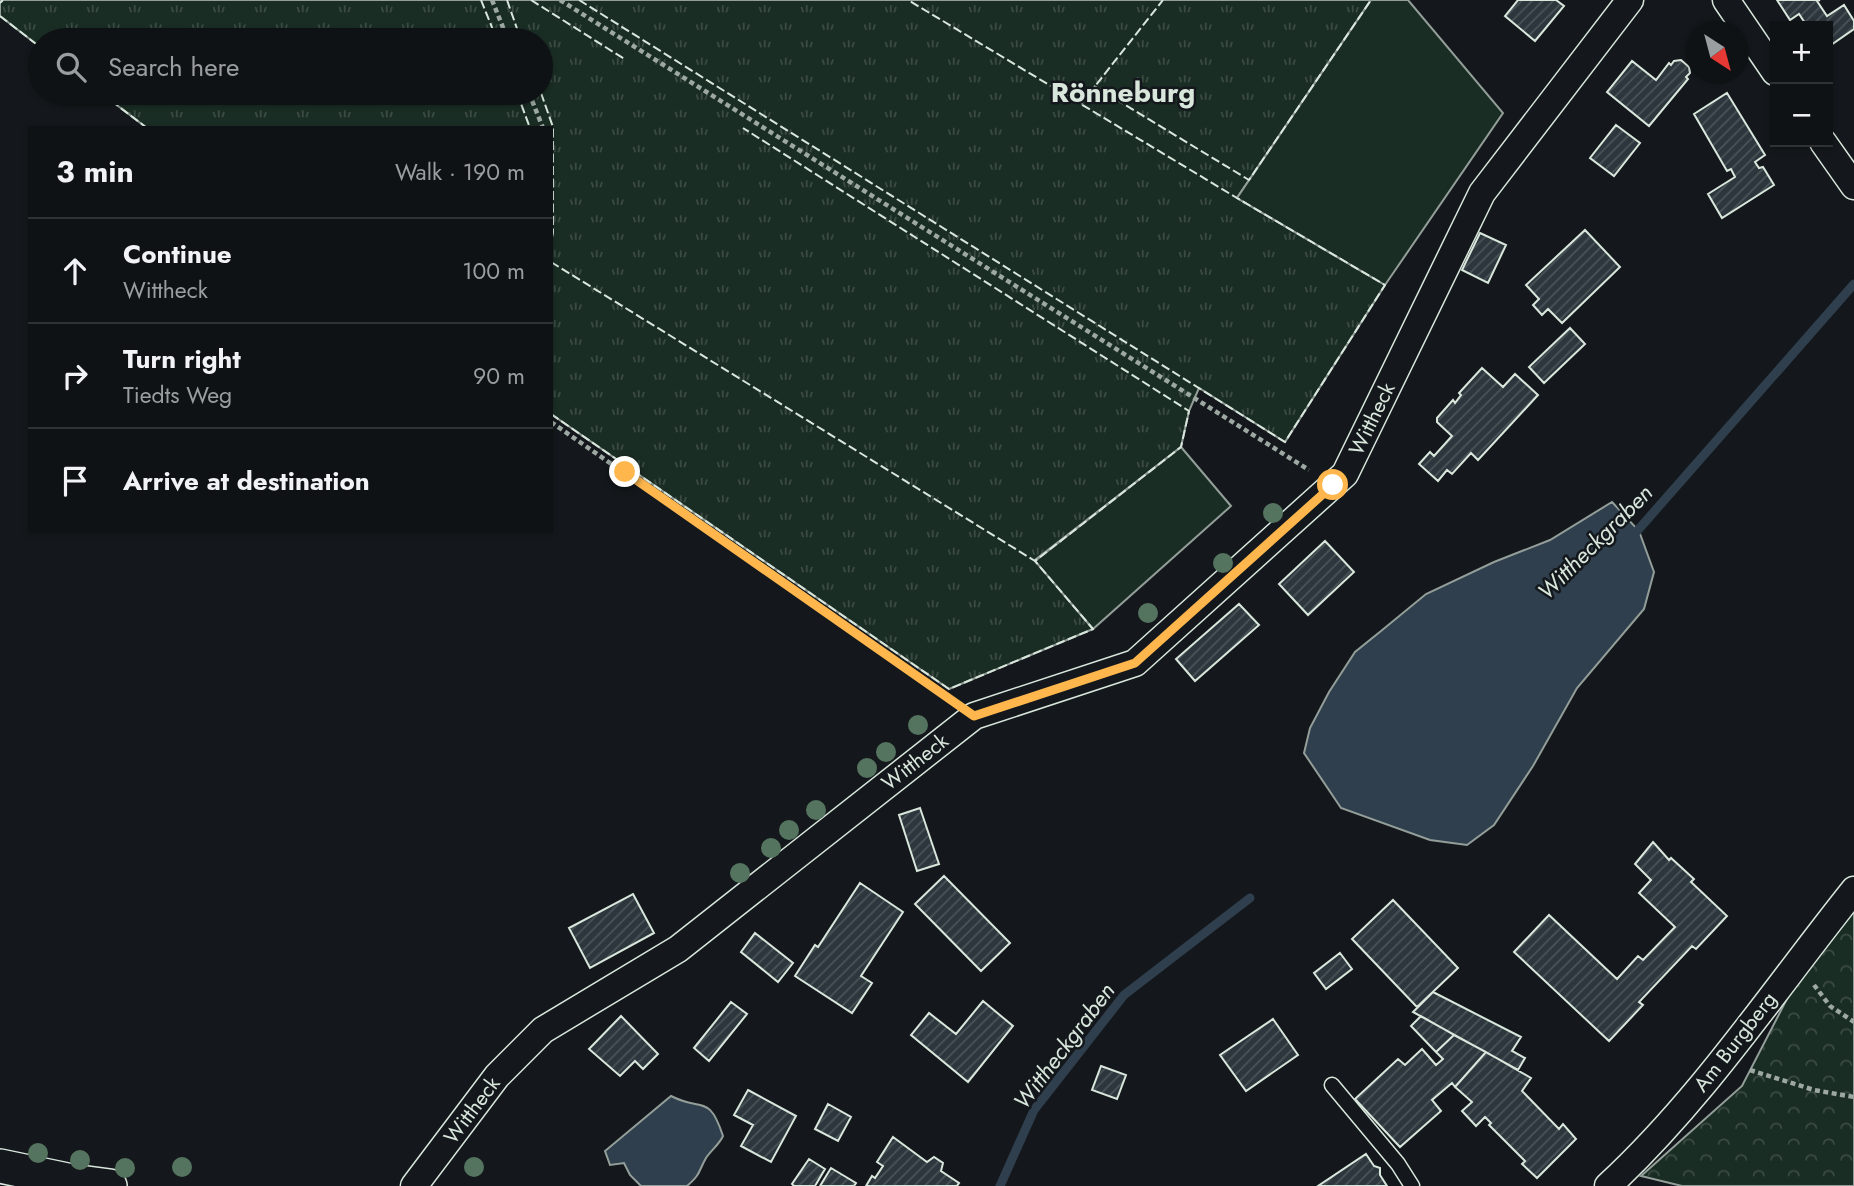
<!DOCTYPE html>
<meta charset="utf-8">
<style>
:root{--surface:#0f1215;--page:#181b1e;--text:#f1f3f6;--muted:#9b9ea0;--line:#2f3234}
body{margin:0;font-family:Jost,sans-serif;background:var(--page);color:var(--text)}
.controls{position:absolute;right:21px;top:21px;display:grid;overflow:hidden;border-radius:0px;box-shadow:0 2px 5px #0004}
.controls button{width:63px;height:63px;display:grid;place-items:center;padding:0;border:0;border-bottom:2px solid var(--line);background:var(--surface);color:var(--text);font:35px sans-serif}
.compass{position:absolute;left:1686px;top:21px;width:63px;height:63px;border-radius:50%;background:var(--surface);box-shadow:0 2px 5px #0004;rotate:144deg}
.stop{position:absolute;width:21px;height:21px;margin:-16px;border:5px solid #ffb74d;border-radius:50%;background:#fff}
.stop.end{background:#ffb74d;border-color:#fff;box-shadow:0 2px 7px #0008}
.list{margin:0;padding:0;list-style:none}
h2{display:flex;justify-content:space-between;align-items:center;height:91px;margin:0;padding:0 28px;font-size:30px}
h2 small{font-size:23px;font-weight:400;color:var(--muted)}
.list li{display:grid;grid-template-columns:46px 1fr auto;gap:21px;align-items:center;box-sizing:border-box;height:105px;padding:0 28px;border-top:2px solid var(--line)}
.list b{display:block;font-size:26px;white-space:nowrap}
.list p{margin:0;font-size:23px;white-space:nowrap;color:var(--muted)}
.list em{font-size:23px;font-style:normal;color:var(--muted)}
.icon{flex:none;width:38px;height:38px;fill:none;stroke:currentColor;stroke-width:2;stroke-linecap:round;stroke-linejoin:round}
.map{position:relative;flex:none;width:1854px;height:1186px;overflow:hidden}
.search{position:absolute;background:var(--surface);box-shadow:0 2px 5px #0004;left:28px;top:28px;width:525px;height:77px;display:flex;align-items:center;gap:18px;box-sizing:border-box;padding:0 24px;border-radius:38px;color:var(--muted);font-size:26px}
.panel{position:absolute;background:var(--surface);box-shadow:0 2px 5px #0004;left:28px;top:126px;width:525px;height:406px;border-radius:0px}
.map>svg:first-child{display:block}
.grass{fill:url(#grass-tufts);stroke:#939e99;stroke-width:2}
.forest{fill:url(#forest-crowns);stroke:#939e99;stroke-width:2}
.garden{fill:#1a2d24;stroke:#939e99;stroke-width:2}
.water{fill:#2f3f4d;stroke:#939e99;stroke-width:2}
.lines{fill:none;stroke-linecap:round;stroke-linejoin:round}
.stream{stroke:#2f3f4d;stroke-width:9}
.building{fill:url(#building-hatch);stroke:#d8e6dc;stroke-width:2}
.service-casing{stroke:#d8e6dc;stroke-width:17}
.minor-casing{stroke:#d8e6dc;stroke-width:29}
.tertiary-casing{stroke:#d8e6dc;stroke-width:36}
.path{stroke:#9da8a2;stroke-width:4.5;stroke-dasharray:5 3.5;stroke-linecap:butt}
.service{stroke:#14181c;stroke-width:14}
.minor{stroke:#14181c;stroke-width:26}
.tertiary{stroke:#14181c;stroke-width:33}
.fence{stroke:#d8e6dc;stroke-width:2;stroke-dasharray:9 3.5;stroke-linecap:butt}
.tree{fill:#55745f}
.route{stroke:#ffb74d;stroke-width:9}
.labels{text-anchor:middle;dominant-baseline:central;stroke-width:5;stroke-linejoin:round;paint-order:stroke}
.street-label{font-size:21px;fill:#d8e6dc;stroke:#14181c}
.water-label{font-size:23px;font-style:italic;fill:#d8e6dc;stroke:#14181c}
.district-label{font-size:28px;font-weight:bold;fill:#d8e6dc;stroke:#14181c}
</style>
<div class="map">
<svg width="1854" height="1186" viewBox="0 0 1854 1186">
<defs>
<pattern id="grass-tufts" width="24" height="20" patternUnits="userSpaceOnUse" patternTransform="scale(1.75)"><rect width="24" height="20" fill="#1a2d24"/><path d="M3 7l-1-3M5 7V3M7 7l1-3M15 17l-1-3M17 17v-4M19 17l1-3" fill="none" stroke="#3b4b43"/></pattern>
<pattern id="forest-crowns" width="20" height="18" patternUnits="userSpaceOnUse" patternTransform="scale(1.75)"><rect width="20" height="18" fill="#1a2d24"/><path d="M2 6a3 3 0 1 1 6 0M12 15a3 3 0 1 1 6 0" fill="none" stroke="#3b4b43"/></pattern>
<pattern id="building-hatch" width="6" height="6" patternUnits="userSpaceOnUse" patternTransform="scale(1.75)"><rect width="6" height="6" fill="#2c363c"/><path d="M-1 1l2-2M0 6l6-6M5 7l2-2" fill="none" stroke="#4a5358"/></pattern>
</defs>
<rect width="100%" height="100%" fill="#14181c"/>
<path class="grass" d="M0 0H1371L1237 198 1385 285 1285 442 1199 388 1189 411 1181 447 1035 560 1093 629 949 689 551 414V128H147L101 93H541V40H40V47L0 16Z"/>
<path class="forest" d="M1854 904V1186H1682L1641 1176 1742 1086 1806 962Z"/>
<path class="garden" d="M1371 0H1408L1503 113 1385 285 1237 198Z
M1181 447 1231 506 1093 629 1035 561Z"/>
<path class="water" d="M1612 502 1639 531 1654 572 1644 609 1577 688 1533 766 1494 825 1467 845 1430 840 1341 808 1304 753 1310 728 1329 692 1355 652 1381 631 1426 594 1494 562 1550 540Z
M671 1096C702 1112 709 1093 723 1136 719 1145 711 1150 706 1158 698 1172 701 1174 687 1186H641L630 1175 624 1163 610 1165 605 1151Z"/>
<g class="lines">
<path class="stream" d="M1631 538 1854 284
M1000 1186 1034 1110 1124 995 1250 898"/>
</g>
<path class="building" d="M1518 0H1556L1564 6 1535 41 1505 16Z
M1777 0H1820L1817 1 1827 16 1844 5 1854 21V29L1828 47V26H1807L1799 14 1790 20Z
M1681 60 1689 67 1690 73 1686 77 1688 79 1649 126 1607 92 1632 61 1656 80 1669 63 1671 65 1674 61Z
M1727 93 1765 155 1755 162 1759 168 1763 167 1774 185 1722 218 1708 194 1735 177 1731 169 1727 171 1694 114Z
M1616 125 1640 143 1614 176 1590 158Z
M1585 230 1620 267 1562 323 1548 309 1542 315 1533 305 1539 299 1526 285Z
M1480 233 1506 245 1488 283 1462 270Z
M1570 328 1585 344 1544 383 1529 367Z
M1482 368 1503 387 1515 374 1538 395 1478 460 1471 453 1452 474 1447 470 1438 481 1419 464 1430 452 1434 456 1452 436 1437 422V418L1453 400 1455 403 1461 395 1459 393Z
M1325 541 1354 572 1308 615 1279 584Z
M1239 604 1259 625 1195 681 1176 659Z
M920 808 939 864 917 871 899 815Z
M1653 842 1669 860 1671 858 1694 879 1691 882 1727 916 1696 949 1692 946 1639 1002 1643 1005 1609 1041 1514 952 1549 915 1617 979 1638 956 1643 960 1675 927 1639 893 1651 880 1635 864Z
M944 876 1010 943 981 971 915 904Z
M860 883 903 912 861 976 872 983 852 1013 795 976 815 945 818 947Z
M633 894 654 933 590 968 569 928Z
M1393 900 1458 968 1417 1007 1352 939Z
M755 933 793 963 778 982 741 952Z
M1340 953 1352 969 1326 989 1314 973Z
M1433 992 1521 1037 1512 1051 1525 1058 1518 1070 1413 1012Z
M983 1001 1013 1026 968 1082 911 1035 929 1013 956 1034Z
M731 1002 747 1014 709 1061 694 1048Z
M621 1016 658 1054 643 1069 635 1061 620 1076 589 1049Z
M1421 1016 1454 1035 1436 1052 1411 1026Z
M1273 1019 1298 1055 1246 1091 1220 1055Z
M1454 1035 1486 1052 1455 1087 1452 1083 1432 1100 1441 1111 1400 1147 1355 1099 1398 1059 1405 1065 1422 1049 1436 1065 1443 1059 1436 1052Z
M1486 1052 1531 1078 1522 1091 1559 1129 1563 1124 1576 1139 1537 1178 1522 1164 1525 1161 1489 1125 1491 1123 1485 1117 1476 1126 1462 1111 1472 1102 1455 1087Z
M1101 1066 1126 1075 1117 1099 1092 1090Z
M748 1090 796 1116 771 1162 741 1146 753 1125 734 1115Z
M828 1104 851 1117 838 1141 815 1129Z
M893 1137 927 1162 934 1157 943 1163 941 1171 959 1183 957 1186H866L872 1176 875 1178 883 1166 877 1162Z
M1366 1154 1374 1166 1380 1168V1175L1387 1186H1318Z
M809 1159 825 1169 815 1186H794L792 1184Z
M831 1168 856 1183 854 1186H820Z"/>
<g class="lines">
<g class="service-casing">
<path id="service" d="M1332 1085 1398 1164 1412 1186"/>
</g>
<g class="minor-casing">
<path id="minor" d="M1726 0 1775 72
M1823 142 1854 186
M414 1186 497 1076 543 1030 678 949 974 716 1135 663 1345 474 1482 193 1630 0
M1608 1186C1702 1099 1774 990 1854 890"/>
</g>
<g class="tertiary-casing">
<path id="tertiary" d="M0 1166 72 1181 110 1186"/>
</g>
<path class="path" d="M492 0 508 40
M560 0 1309 470
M529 93 543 128
M551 422 950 699
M1814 985 1830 1006 1854 1022
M1750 1070 1814 1090 1854 1097"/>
<use href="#service" class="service"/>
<use href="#minor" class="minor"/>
<use href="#tertiary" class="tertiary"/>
<path class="fence" d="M481 0 497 40
M507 0 521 40
M531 0 626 60
M579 0 1285 442 1385 285 1237 198 908 0
M0 3 3 0
M0 16 40 47
M1094 86 1249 180 1371 0
M101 93 147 128
M517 93 530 128
M541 93 553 127V233L551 242
M1081 104 1163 0
M551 262 1035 561 1181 447 1189 411 743 128
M551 414 949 689 1093 629 1035 561"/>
</g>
<g class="tree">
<circle cx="1273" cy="513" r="10"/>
<circle cx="1223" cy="563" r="10"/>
<circle cx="1148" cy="613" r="10"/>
<circle cx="918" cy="725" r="10"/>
<circle cx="886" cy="752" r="10"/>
<circle cx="867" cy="768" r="10"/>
<circle cx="816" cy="810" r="10"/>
<circle cx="789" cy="830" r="10"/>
<circle cx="771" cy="848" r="10"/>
<circle cx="740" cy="873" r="10"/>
<circle cx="38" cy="1153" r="10"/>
<circle cx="80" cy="1160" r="10"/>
<circle cx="182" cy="1167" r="10"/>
<circle cx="474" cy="1167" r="10"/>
<circle cx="125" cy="1168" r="10"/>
</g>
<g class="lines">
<path class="route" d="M625 472 974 716 1135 663 1333 485"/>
</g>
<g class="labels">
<g class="street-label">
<text transform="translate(1372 419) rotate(-64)">Wittheck</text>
<text transform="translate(915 762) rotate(-38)">Wittheck</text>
<text transform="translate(1735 1042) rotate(-52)">Am Burgberg</text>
<text transform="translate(472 1110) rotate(-53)">Wittheck</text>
</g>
<g class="water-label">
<text transform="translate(1595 542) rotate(-45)">Wittheckgraben</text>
<text transform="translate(1064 1046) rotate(-53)">Wittheckgraben</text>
</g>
<g class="district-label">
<text x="1123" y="92">Rönneburg</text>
</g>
</g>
</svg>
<div class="controls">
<button>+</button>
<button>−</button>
</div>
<svg class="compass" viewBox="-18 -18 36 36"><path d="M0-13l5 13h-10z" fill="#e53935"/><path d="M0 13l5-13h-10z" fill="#9b9ea0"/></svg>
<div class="stop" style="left:1333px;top:485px"></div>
<div class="stop end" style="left:625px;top:472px"></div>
<div class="search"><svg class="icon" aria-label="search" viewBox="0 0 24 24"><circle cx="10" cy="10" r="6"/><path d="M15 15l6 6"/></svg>Search here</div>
<section class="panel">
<h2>3 min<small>Walk · 190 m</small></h2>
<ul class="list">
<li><svg class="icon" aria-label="ahead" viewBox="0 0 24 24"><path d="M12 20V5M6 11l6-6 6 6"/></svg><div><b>Continue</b><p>Wittheck</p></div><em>100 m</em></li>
<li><svg class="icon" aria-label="right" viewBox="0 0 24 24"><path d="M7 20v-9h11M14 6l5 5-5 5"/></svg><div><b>Turn right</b><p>Tiedts Weg</p></div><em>90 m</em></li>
<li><svg class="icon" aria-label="arrive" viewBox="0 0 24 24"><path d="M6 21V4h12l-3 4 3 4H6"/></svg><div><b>Arrive at destination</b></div></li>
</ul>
</section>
</div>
